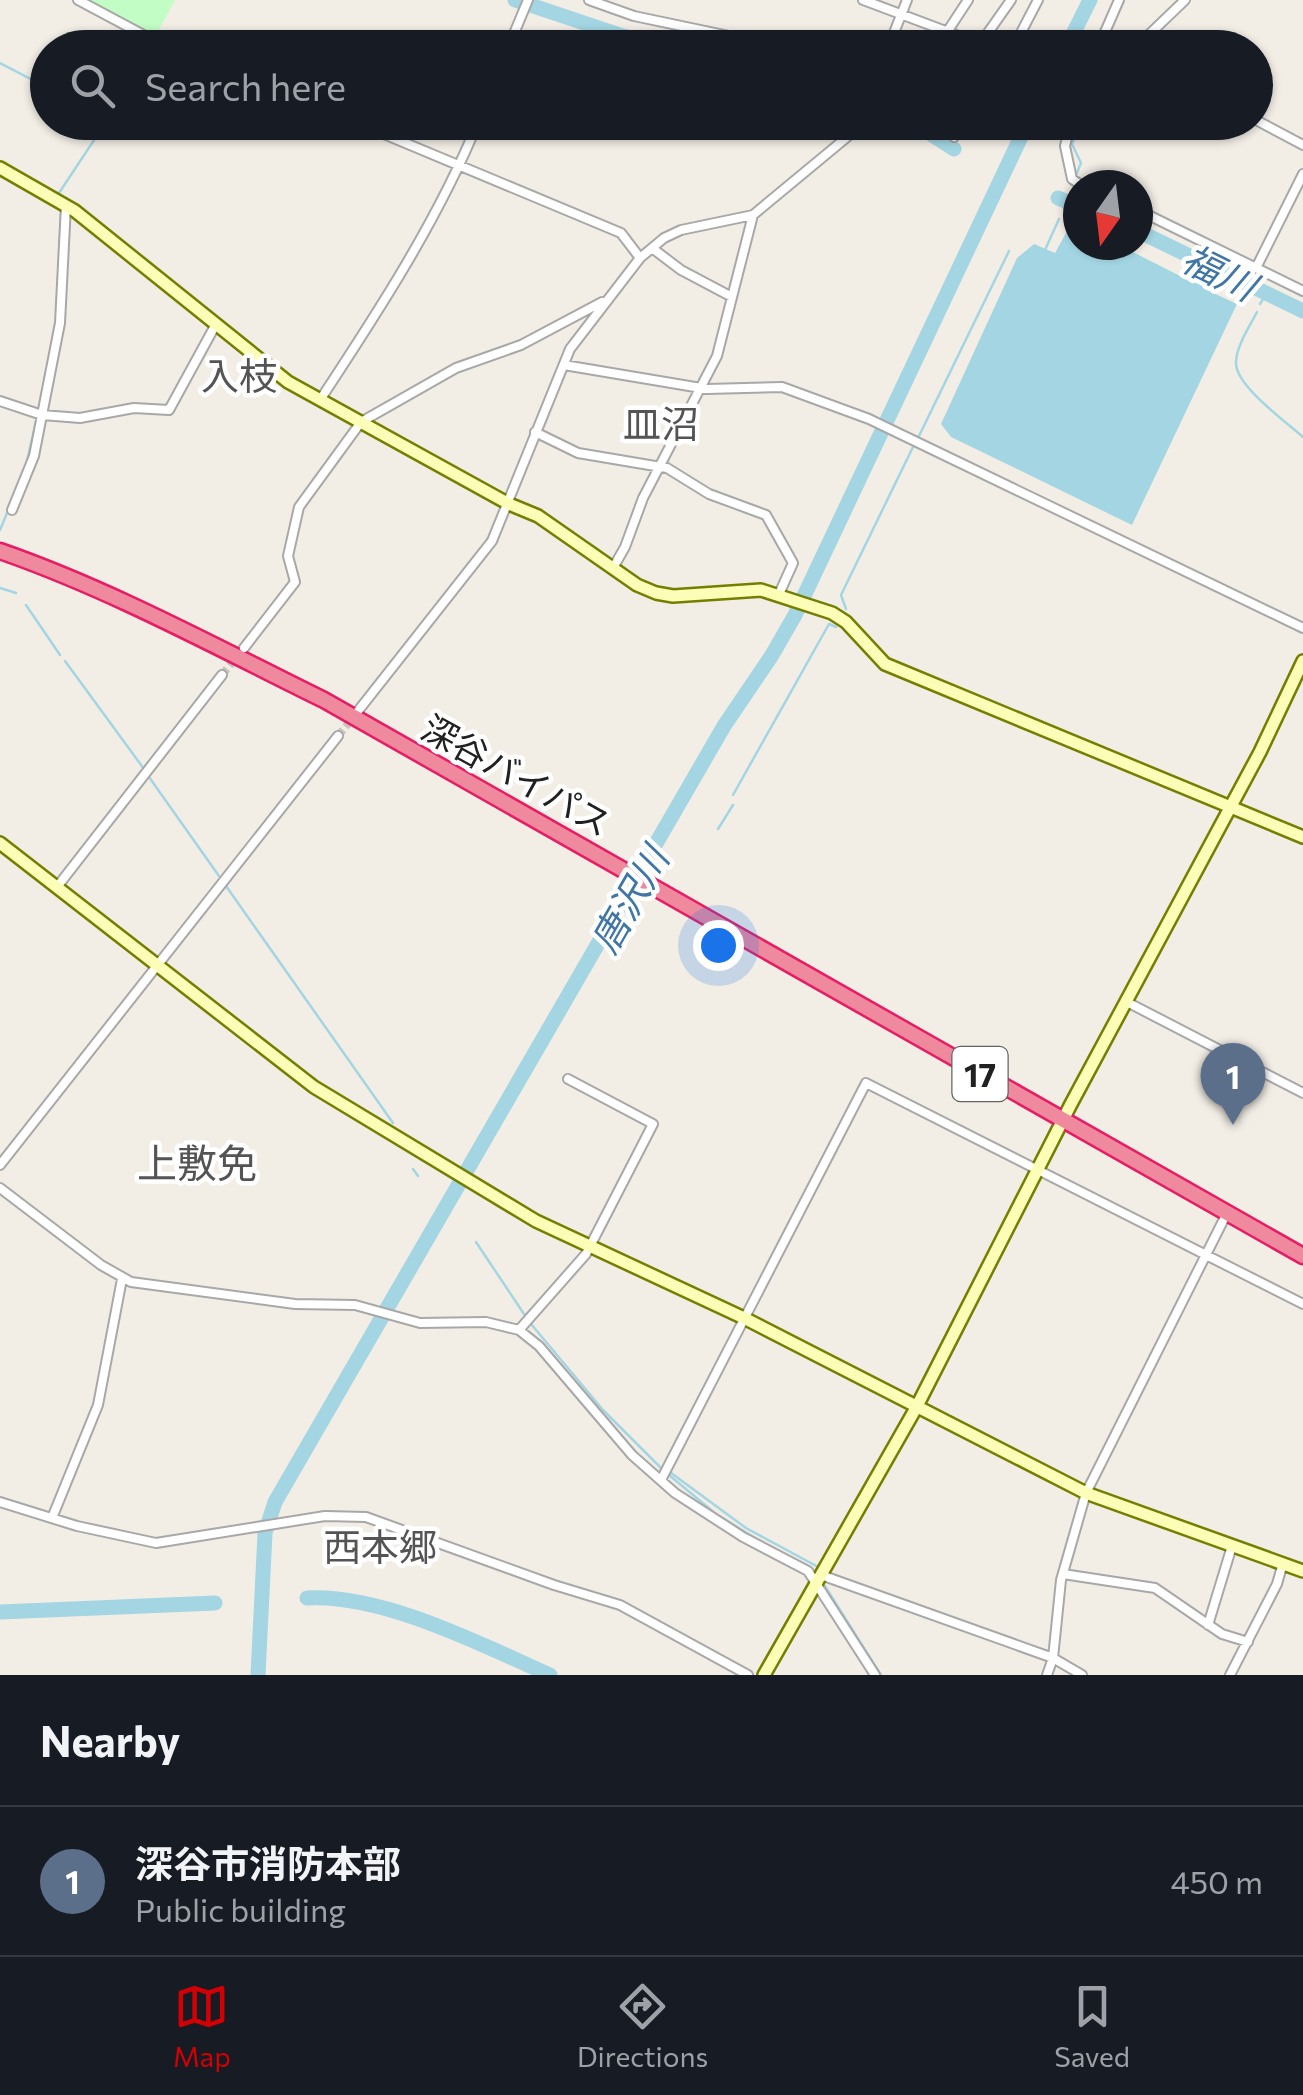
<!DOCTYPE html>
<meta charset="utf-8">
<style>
:root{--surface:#171b24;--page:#20242c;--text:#f1f3f6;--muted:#9ea1a6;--line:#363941;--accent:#d10004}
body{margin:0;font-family:Commissioner,"Noto Sans JP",sans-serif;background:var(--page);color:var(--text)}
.compass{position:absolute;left:1063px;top:170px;width:90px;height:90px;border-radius:50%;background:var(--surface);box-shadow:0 2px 8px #0004;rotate:194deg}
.you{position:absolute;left:718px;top:945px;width:35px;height:35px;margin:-25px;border:8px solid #fff;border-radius:50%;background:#1a73e8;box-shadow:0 0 0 15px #1a73e833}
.badge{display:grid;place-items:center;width:65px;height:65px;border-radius:50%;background:var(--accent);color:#fff;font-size:32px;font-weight:700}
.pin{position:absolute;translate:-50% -82px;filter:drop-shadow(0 2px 5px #0008)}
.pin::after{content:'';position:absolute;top:52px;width:35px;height:30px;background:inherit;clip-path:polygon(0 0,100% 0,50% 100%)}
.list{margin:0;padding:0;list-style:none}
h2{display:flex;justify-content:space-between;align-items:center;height:130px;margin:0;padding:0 40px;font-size:42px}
h2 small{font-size:32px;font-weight:400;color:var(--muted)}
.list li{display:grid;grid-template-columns:65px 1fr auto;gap:30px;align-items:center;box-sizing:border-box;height:150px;padding:0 40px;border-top:2px solid var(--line)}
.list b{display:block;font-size:38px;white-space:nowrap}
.list p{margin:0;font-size:32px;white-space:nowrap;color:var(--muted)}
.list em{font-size:32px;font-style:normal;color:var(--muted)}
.icon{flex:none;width:55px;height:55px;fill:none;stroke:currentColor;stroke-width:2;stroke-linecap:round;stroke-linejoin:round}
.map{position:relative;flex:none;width:1303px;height:1675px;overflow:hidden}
.search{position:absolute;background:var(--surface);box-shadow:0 2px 8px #0004;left:30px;right:30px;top:30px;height:110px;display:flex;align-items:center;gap:25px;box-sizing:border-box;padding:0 35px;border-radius:55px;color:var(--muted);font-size:38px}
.sheet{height:280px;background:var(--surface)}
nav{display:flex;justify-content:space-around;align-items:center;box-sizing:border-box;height:140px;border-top:2px solid var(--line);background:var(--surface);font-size:28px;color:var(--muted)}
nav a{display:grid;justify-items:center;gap:5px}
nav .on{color:var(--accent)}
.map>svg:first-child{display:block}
.park{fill:#c2fdc5}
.water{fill:#a4d5e2}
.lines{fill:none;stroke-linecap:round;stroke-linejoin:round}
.stream{stroke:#a4d5e2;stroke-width:2.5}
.river{stroke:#a4d5e2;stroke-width:15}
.street-tunnel{stroke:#c8c5bf;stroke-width:8;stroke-dasharray:8 4;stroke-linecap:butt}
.street-casing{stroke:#a8a8a8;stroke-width:12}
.secondary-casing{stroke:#747f00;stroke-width:16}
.highway-casing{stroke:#e81b65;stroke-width:19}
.street{stroke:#fff;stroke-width:8}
.secondary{stroke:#fcfeb8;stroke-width:11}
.highway{stroke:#ee899e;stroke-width:14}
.labels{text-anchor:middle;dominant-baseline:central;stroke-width:9;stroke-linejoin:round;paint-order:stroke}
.shield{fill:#fff;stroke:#646464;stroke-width:2.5}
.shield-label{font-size:32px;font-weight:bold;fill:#212121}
.street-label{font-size:35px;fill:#212121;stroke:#fff}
.water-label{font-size:38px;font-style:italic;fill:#4076a7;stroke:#fff}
.neighbourhood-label{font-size:38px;fill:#545454;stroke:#fff}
.quarter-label{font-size:40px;fill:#545454;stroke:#fff}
</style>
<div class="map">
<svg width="1303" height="1675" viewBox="0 0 1303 1675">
<rect width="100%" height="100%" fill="#f2eee6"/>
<path class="park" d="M85 0H175L155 37Z"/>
<path class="water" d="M1078 227V245H1119L1194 283 1199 273 1213 280 1209 291 1237 304 1132 525 951 437 941 424 1017 258 1034 244 1055 253 1067 231Z"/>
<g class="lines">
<path class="stream" d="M0 63 48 88
M1076 175 1081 163 1072 144 1081 122
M59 193 106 122
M1064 208 1067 195
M1045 250 1059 219
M1205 279 1211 267
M1260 304 1266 294
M1257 312C1250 326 1236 346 1236 363 1236 386 1285 421 1303 437
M39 410 56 320 61 214
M919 436 1009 251
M0 530 25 469 37 418
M0 588 16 593
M26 605 60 655
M846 609 841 595 913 447
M65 661 144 769
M149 777 219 876
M733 795 829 624 836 627
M718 829 733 805
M226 886 393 1123
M413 1169 418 1176
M476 1242 526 1317
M531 1324 603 1410 663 1470
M667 1470 746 1528 820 1568
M669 1475 716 1514 763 1543
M779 1552 815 1573
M823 1583 881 1675"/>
<path class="river" d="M515 0 623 36 684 48
M1066 48 1090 0
M912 122 954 149
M1058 198 1078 206
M1138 231 1303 311
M307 1598C383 1594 480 1644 550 1675
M0 1612 215 1603
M258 1675 265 1533 275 1502 724 726 772 655 795 615 1028 122"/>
<path class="street-tunnel" d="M222 675 238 655
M338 736 354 716"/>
<g class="street-casing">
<path id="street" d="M78 0 168 48
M589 0 634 16 786 48
M863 0 991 48
M947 32 968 0
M980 44 1011 0
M508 48 528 0
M888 48 907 0
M1013 48 1038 0
M1098 48 1119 0
M1135 48 1185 0
M1256 120 1303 145
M355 122 621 233 640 258
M1071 122 1065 146 1072 179 1081 185
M954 137 961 122
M1138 210 1303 291
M652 248 681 270 732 297
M1256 268 1303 174
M564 365 707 389 782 387 869 419 1303 628
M320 400C378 312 438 220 478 122
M0 401 42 415 80 418 134 408 169 410 216 324
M535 432 578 453 667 468 709 494 766 515 793 563 779 594
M12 510 34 456 60 323 66 205
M613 568 625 547 643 498 717 356 753 215
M244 648 295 582 288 556 299 507 361 422 456 368 521 345 602 302
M358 711 492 541 570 349 640 258 664 238 681 230 753 215 852 133 854 122
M57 887 222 675
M1125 1001 1303 1093
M0 1165 338 736
M0 1188 101 1265 131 1282 295 1304 355 1305 420 1323 486 1322 519 1330 539 1346 632 1455 675 1493 743 1537 808 1571 875 1675
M519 1330 586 1254 653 1124 568 1079
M661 1480 866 1083 1303 1304
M0 1502 77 1526 156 1543 325 1516 366 1517 554 1585 620 1605 748 1675
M52 1518 98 1405 122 1279
M1063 1574 1155 1588 1222 1634 1248 1642
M821 1575 1053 1658 1082 1675
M1208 1625 1232 1546
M1047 1675 1053 1658 1061 1580 1086 1493 1227 1213
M1230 1675 1277 1584 1283 1563"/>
</g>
<g class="secondary-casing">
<path id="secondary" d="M0 168 75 211 288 382 509 504 538 516 637 585 656 593 673 596 761 590 832 613 846 622 885 664 1303 837
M0 843 314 1087 536 1221 744 1318 1086 1493 1303 1571
M764 1675 916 1408 1071 1104 1260 752 1303 661"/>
</g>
<g class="highway-casing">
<path id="highway" d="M0 551C112 590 218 648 324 700L1303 1256"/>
</g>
<use href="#street" class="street"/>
<use href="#secondary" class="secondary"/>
<use href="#highway" class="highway"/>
</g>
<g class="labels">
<rect class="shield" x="952.5" y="1047" width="55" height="54" rx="8"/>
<g class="shield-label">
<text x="980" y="1074">17</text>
</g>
<g class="street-label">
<text transform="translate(517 774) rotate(29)">深谷バイパス</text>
</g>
<g class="water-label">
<text transform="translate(1220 271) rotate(26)">福川</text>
<text transform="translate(628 899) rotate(-60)">唐沢川</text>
</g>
<g class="neighbourhood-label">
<text x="239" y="374">入枝</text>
<text x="661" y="422">皿沼</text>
<text x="380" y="1545">西本郷</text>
</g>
<g class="quarter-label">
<text x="197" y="1161">上敷免</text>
</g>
</g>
</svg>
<svg class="compass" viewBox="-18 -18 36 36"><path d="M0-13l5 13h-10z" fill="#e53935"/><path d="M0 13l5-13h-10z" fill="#9ea1a6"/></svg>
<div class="you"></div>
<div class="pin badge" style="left:1233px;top:1125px;background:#5c6f8a">1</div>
<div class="search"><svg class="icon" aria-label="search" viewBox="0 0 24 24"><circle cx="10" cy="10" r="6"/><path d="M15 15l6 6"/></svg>Search here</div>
</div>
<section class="sheet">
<h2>Nearby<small></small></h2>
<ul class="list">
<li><span class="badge" style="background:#5c6f8a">1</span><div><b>深谷市消防本部</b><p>Public building</p></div><em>450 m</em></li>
</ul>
</section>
<nav>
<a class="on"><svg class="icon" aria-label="map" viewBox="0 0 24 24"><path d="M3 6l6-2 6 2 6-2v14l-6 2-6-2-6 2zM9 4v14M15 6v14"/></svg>Map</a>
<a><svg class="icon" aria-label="directions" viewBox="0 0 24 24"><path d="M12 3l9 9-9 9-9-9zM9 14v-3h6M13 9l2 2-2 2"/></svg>Directions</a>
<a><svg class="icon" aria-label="saved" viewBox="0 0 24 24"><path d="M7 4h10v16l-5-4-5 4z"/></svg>Saved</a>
</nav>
